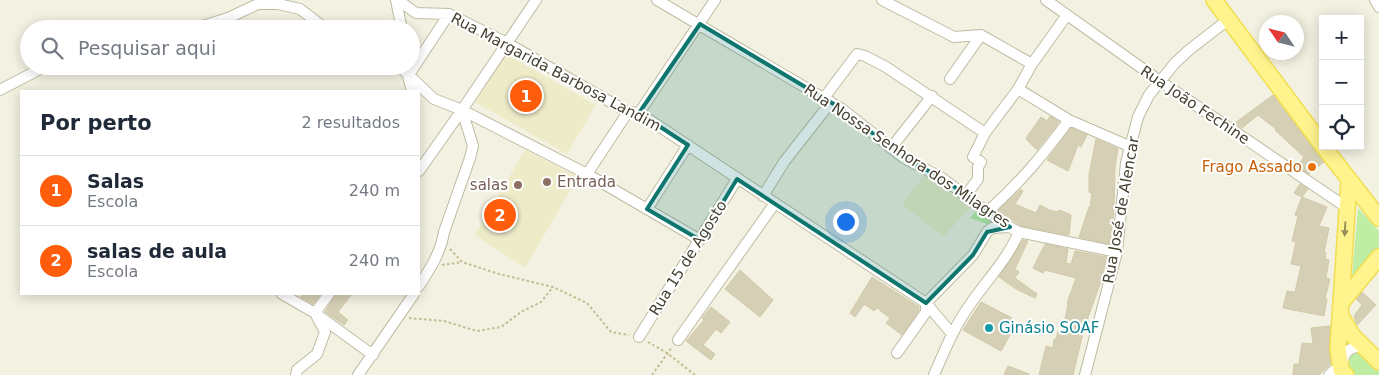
<!DOCTYPE html>
<html lang="pt">
<meta charset="utf-8">
<style>
:root{--surface:#fff;--page:#f2f2f3;--text:#1f2937;--muted:#747a83;--line:#e0e1e3;--accent:#ff5d0c}
body{margin:0;font-family:"DejaVu Sans",sans-serif;background:var(--page);color:var(--text)}
.controls{position:absolute;right:15px;top:15px;display:grid;overflow:hidden;border-radius:0px;box-shadow:0 2px 12px #0003}
.controls button{width:45px;height:45px;display:grid;place-items:center;padding:0;border:0;border-bottom:1px solid var(--line);background:var(--surface);color:var(--text);font:25px sans-serif}
.compass{position:absolute;left:1259px;top:15px;width:45px;height:45px;border-radius:50%;background:var(--surface);box-shadow:0 2px 12px #0003;rotate:305deg}
.you{position:absolute;left:845px;top:221px;width:18px;height:18px;margin:-12px;border:4px solid #fff;border-radius:50%;background:#1a73e8;box-shadow:0 0 0 8px #1a73e833}
.badge{display:grid;place-items:center;width:32px;height:32px;border-radius:50%;background:var(--accent);color:#fff;font-size:16px;font-weight:700}
.pin{position:absolute;translate:-50% -50%;border:2px solid #fff;box-shadow:0 1px 5px #0006}
.list{margin:0;padding:0;list-style:none}
h2{display:flex;justify-content:space-between;align-items:center;height:65px;margin:0;padding:0 20px;font-size:21px}
h2 small{font-size:16px;font-weight:400;color:var(--muted)}
.list li{display:grid;grid-template-columns:32px 1fr auto;gap:15px;align-items:center;box-sizing:border-box;height:70px;padding:0 20px;border-top:1px solid var(--line)}
.list b{display:block;font-size:19px;white-space:nowrap}
.list p{margin:0;font-size:16px;white-space:nowrap;color:var(--muted)}
.list em{font-size:16px;font-style:normal;color:var(--muted)}
.icon{flex:none;width:28px;height:28px;fill:none;stroke:currentColor;stroke-width:2;stroke-linecap:round;stroke-linejoin:round}
.map{position:relative;flex:none;width:1379px;height:375px;overflow:hidden}
.search{position:absolute;background:var(--surface);box-shadow:0 2px 12px #0003;left:20px;top:20px;width:400px;height:55px;display:flex;align-items:center;gap:12px;box-sizing:border-box;padding:0 18px;border-radius:28px;color:var(--muted);font-size:19px}
.panel{position:absolute;background:var(--surface);box-shadow:0 2px 12px #0003;left:20px;top:90px;width:400px;height:205px;border-radius:0px}
.map>svg:first-child{display:block}
.education{fill:#eeebc9}
.green{fill:#bfeda4}
.building{fill:#d5cfb5;stroke:#d1c9a8}
.lines{fill:none;stroke-linecap:round;stroke-linejoin:round}
.street-casing{stroke:#bfbba3;stroke-width:12}
.primary-casing{stroke:#f1de51;stroke-width:18}
.path{stroke:#c3bb93;stroke-width:2;stroke-dasharray:2.5 2.5;stroke-linecap:butt}
.street{stroke:#fff;stroke-width:10}
.primary{stroke:#fff38e;stroke-width:15}
.oneway{fill:#99915b}
.marked{fill:#0f766e;fill-opacity:0.2;stroke:#0f766e;stroke-width:4;stroke-linejoin:round}
.food-dot{fill:#e8710a;stroke:#fff;stroke-width:2}
.education-dot{fill:#8d6e63;stroke:#fff;stroke-width:2}
.culture-dot{fill:#0f9aa8;stroke:#fff;stroke-width:2}
.labels{text-anchor:middle;dominant-baseline:central;stroke-width:4;stroke-linejoin:round;paint-order:stroke}
.street-label{font-size:15px;fill:#454131;stroke:#fff}
.food-label{font-size:15px;fill:#c56008;stroke:#fff;text-anchor:end}
.education-label{font-size:15px;fill:#785e54;stroke:#fff;text-anchor:start}
.culture-label{font-size:15px;fill:#0d838f;stroke:#fff;text-anchor:start}
</style>
<div class="map">
<svg width="1379" height="375" viewBox="0 0 1379 375">
<rect width="100%" height="100%" fill="#f3f1e1"/>
<path class="education" d="M506 54 596 105 567 154 475 102Z
M525 150 578 177 525 268 475 235Z
M926 173 971 207 944 236 902 205Z"/>
<path class="green" d="M1358 208 1379 231V255L1351 287Z
M978 209 996 223 995 227 970 218Z
M1354 352H1362L1379 370V375H1352L1346 370 1348 355Z"/>
<path class="building" d="M1273 95 1324 162 1309 174 1297 166 1304 157 1275 130 1276 129 1258 115 1242 128 1235 123Z
M1050 116 1059 122 1037 150 1026 139 1028 135 1041 117 1047 121Z
M1071 128 1087 135 1081 147 1078 145 1068 171 1047 160Z
M1096 139 1118 149 1115 167 1114 208 1110 244 1079 237 1089 207H1090L1092 193 1089 192V175Z
M1300 184 1308 189 1302 197 1294 193Z
M1021 189 1023 191 1015 204 1036 213 1040 205 1049 210 1058 212 1059 210 1071 215 1069 235 1022 226 998 211Z
M1302 197 1327 207 1319 226 1329 228 1324 253H1326L1325 259 1329 260 1326 278 1330 279 1325 298 1327 299 1324 316 1283 308 1287 291 1295 292 1301 266 1291 264 1296 242 1292 241 1298 216 1295 215Z
M1023 240 1028 241 1015 269 1019 272 1015 278 1037 294 1035 298 1016 289 999 277Z
M1045 244 1068 249 1066 263 1071 264 1075 251 1107 257 1101 281 1084 329 1073 375H1039L1046 346 1053 348 1054 339H1056L1058 331 1061 332 1064 319H1065L1068 304 1067 303 1076 278 1045 270 1043 273 1033 268Z
M740 270 773 300 760 317 725 289Z
M872 277 919 307V310L902 335 886 323 890 318 877 308 874 311 864 304 855 317 850 313Z
M1362 292 1376 305 1357 325 1354 316 1362 305 1356 299Z
M303 294H321L313 304 301 297Z
M336 294H352L338 312 348 320 344 325 325 312Z
M981 302 1012 318 1009 323 1015 326 1001 351 963 330Z
M711 307 730 322 721 333 716 329 703 345 715 354 711 360 686 341 704 320 702 318Z
M1330 326 1329 348 1331 363 1319 375H1293L1294 364H1299L1302 343 1313 344 1311 328Z
M1008 366 1029 374V375H1004Z"/>
<g class="lines">
<g class="street-casing">
<path id="street" d="M396 0 401 25 400 29
M398 0 416 13 449 14 507 43 628 112 639 113 926 303 952 334
M657 0 842 109 904 158 942 178 1002 223 1019 232 1117 252
M882 0 954 37 981 35 1032 64
M1046 0 1160 81 1346 207
M1375 0 1379 7
M193 29 228 18 258 4H278L300 9 326 29
M399 66 434 99 462 110 587 174 700 240
M950 79 981 35
M1018 89 1069 120 1129 146
M0 90 46 66
M412 91 408 76 449 14
M824 98 857 54 865 56 886 67 985 133
M639 113 715 0
M891 148 932 96
M419 171 462 110 536 0
M587 174 628 112
M966 195 978 179V167L981 162 973 157 985 133 1018 89 1032 64 1067 15
M763 196 784 162 831 102
M647 209 688 145
M987 212C1020 183 1043 155 1069 120
M419 286C430 269 441 252 444 232L470 158 473 146 462 110
M282 294 315 313 373 355
M639 337 737 179
M678 340 775 203
M897 353 926 312V303L973 255 987 232 992 228 1009 227
M296 375 297 370 317 354 325 332 315 313 329 294
M358 375 414 294
M934 375C944 352 954 327 969 306 986 281 1007 260 1019 232
M1085 375 1117 252 1126 163 1138 117 1149 95 1175 63 1189 50 1229 19
M1329 375 1333 371 1341 370C1342 355 1348 345 1364 347"/>
</g>
<g class="primary-casing">
<path id="primary" d="M1214 0 1323 146
M1323 146 1379 218
M1341 303 1379 257
M1341 316 1352 335 1379 362
M1346 375 1341 370 1338 348 1349 181"/>
</g>
<path class="path" d="M450 249 462 262 499 274 553 287 587 303 611 332 629 335
M442 265 462 262
M409 318 444 321 477 331 501 327 521 312 541 302 553 287
M648 342 667 353 695 375
M652 375 672 347"/>
<use href="#street" class="street"/>
<use href="#primary" class="primary"/>
</g>
<defs><path id="oneway-solid" d="M-6-.8H1V-3.2L6.5 0L1 3.2V.8H-6Z" transform="scale(1.25)"/></defs>
<use class="oneway" href="#oneway-solid" transform="translate(1345 229) rotate(93)"/>
<path class="marked" d="M700 24 842 109 904 158 942 178 1010 227 987 232 973 255 926 303 737 179 700 240 647 209 688 145 639 113Z"/>
<circle class="food-dot" cx="1312" cy="167" r="5"/>
<g class="education-dot">
<circle cx="547" cy="182" r="5"/>
<circle cx="518" cy="185" r="5"/>
</g>
<circle class="culture-dot" cx="989" cy="328" r="5"/>
<g class="labels">
<g class="street-label">
<text transform="translate(556 72) rotate(28)">Rua Margarida Barbosa Landim</text>
<text transform="translate(1195 105) rotate(34)">Rua João Fechine</text>
<text transform="translate(907 156) rotate(34)">Rua Nossa Senhora dos Milagres</text>
<text transform="translate(1121 210) rotate(-80)">Rua José de Alencar</text>
<text transform="translate(688 258) rotate(-58)">Rua 15 de Agosto</text>
</g>
<g class="food-label">
<text x="1302" y="167">Frago Assado</text>
</g>
<g class="education-label">
<text x="557" y="182">Entrada</text>
<text x="508" y="185" text-anchor="end">salas</text>
</g>
<g class="culture-label">
<text x="999" y="328">Ginásio SOAF</text>
</g>
</g>
</svg>
<div class="controls">
<button>+</button>
<button>−</button>
<button><svg class="icon" aria-label="locate" viewBox="0 0 24 24"><circle cx="12" cy="12" r="6"/><path d="M12 2v4M12 18v4M2 12h4M18 12h4"/></svg></button>
</div>
<svg class="compass" viewBox="-18 -18 36 36"><path d="M0-13l5 13h-10z" fill="#e53935"/><path d="M0 13l5-13h-10z" fill="#747a83"/></svg>
<div class="you"></div>
<div class="pin badge" style="left:526px;top:96px">1</div>
<div class="pin badge" style="left:500px;top:215px">2</div>
<div class="search"><svg class="icon" aria-label="search" viewBox="0 0 24 24"><circle cx="10" cy="10" r="6"/><path d="M15 15l6 6"/></svg>Pesquisar aqui</div>
<section class="panel">
<h2>Por perto<small>2 resultados</small></h2>
<ul class="list">
<li><span class="badge">1</span><div><b>Salas</b><p>Escola</p></div><em>240 m</em></li>
<li><span class="badge">2</span><div><b>salas de aula</b><p>Escola</p></div><em>240 m</em></li>
</ul>
</section>
</div>
